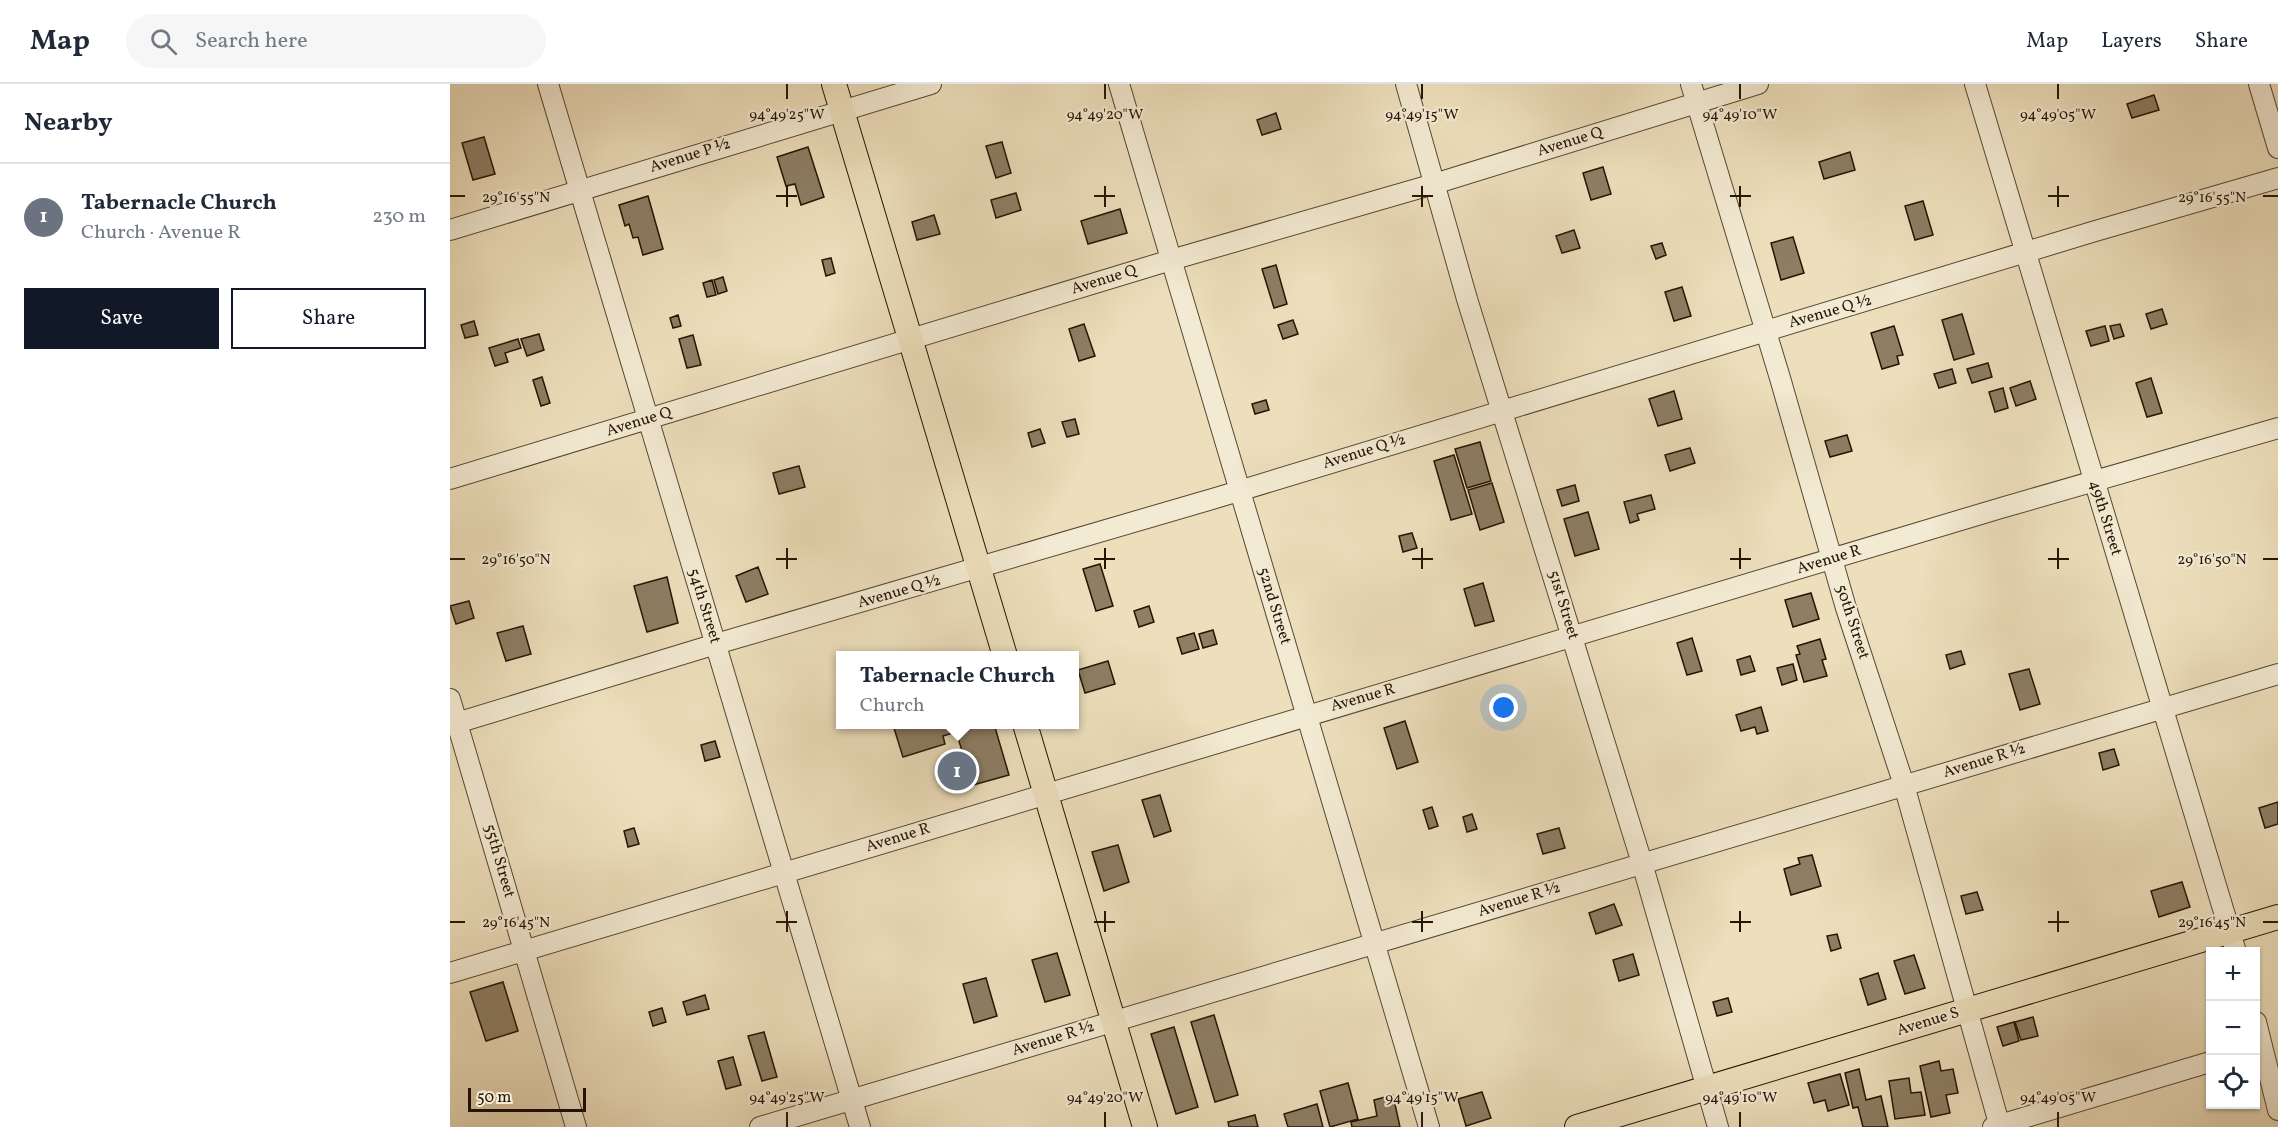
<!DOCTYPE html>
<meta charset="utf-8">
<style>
:root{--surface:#fff;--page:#f6f6f7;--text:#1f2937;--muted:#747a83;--line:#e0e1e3;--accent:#111827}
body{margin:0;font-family:Vollkorn,serif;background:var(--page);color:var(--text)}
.controls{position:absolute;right:18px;bottom:18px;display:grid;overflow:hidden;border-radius:0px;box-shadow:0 2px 4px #0004}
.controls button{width:54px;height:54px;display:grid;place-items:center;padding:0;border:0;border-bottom:2px solid var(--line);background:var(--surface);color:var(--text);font:30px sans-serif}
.scale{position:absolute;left:18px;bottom:15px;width:118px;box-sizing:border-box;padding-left:6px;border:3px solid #251404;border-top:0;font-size:16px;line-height:21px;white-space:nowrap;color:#251404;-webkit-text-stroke:4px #f3ead3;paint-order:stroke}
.you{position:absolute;left:1054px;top:624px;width:21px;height:21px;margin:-15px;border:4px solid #fff;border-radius:50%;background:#1a73e8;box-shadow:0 0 0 9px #1a73e833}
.badge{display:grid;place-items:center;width:39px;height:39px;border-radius:50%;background:var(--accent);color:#fff;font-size:20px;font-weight:700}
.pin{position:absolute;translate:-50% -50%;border:3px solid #fff;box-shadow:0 2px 6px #0006}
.popup{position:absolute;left:386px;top:567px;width:243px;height:78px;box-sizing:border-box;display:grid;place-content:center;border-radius:0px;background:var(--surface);filter:drop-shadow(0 2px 4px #0005);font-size:20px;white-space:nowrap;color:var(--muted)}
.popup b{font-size:22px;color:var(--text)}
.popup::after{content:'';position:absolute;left:50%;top:100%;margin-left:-12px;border:12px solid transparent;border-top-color:var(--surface)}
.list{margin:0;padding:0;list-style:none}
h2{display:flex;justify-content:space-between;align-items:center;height:78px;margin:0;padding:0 24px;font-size:26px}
h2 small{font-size:20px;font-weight:400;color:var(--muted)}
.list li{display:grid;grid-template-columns:39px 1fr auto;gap:18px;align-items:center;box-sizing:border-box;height:108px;padding:0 24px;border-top:2px solid var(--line)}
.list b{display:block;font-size:22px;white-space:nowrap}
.list p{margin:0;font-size:20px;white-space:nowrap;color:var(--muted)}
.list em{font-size:20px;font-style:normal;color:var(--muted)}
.actions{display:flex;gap:12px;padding:18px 24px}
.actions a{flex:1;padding:14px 0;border:2px solid var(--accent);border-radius:0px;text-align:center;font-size:21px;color:var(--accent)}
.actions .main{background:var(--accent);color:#fff}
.icon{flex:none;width:33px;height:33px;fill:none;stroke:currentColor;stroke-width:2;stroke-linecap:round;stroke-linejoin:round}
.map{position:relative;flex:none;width:1828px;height:1043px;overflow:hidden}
header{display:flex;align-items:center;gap:36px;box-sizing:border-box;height:84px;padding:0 30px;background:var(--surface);border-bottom:2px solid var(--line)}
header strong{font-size:28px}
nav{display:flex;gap:33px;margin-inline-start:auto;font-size:21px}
.search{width:420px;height:54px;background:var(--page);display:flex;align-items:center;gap:15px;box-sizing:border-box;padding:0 21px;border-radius:33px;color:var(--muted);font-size:22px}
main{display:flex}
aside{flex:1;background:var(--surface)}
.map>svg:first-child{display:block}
.building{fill:#8d7e64;stroke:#251404;stroke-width:1.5}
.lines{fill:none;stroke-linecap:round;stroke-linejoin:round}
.minor-casing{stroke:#574732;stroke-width:22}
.major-casing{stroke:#251404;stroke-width:26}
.minor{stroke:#f3ead3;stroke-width:20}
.major{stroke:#eddfbc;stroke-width:24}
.ticks{fill:none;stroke:#251404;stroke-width:2}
.labels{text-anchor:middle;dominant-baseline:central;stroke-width:4.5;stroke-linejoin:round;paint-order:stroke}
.street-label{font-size:16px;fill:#251404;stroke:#f3ead3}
.ticks-label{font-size:15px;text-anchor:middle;fill:#251404;stroke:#f3ead3;stroke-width:4.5;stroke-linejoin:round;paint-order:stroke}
</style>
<header>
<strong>Map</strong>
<div class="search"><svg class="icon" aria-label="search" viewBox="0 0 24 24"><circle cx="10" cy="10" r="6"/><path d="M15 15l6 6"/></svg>Search here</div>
<nav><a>Map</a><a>Layers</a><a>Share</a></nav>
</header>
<main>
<aside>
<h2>Nearby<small></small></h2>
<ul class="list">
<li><span class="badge" style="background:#6b7280">1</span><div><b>Tabernacle Church</b><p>Church · Avenue R</p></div><em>230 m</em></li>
</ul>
<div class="actions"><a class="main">Save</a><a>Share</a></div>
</aside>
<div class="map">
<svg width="1828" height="1043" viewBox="0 0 1828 1043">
<rect width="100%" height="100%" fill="#eddfbc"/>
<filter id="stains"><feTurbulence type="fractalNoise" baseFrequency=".00333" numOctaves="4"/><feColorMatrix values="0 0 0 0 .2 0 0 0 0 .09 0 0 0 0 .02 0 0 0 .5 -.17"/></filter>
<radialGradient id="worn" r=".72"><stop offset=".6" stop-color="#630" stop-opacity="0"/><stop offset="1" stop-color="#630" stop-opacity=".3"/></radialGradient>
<path class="building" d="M1704 11 1709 26 1682 34 1677 20Z
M826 29 831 45 812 51 807 36Z
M34 53 45 90 23 96 12 59Z
M552 58 561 89 546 94 536 62Z
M358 63 374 113 351 121 345 100 336 102 327 73Z
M1400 68 1405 86 1374 95 1369 78Z
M1153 83 1161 110 1141 116 1133 89Z
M566 109 571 126 546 134 541 116Z
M198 112 213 165 193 171 188 153 183 154 179 140 175 142 169 121Z
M1473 117 1483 151 1465 156 1455 122Z
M670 125 677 149 638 160 631 137Z
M484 131 490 150 467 156 462 138Z
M1124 146 1130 164 1112 169 1106 152Z
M1343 153 1354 189 1331 196 1321 159Z
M1212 159 1216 171 1206 175 1201 162Z
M381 174 385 189 376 192 372 176Z
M826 181 837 220 824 224 812 185Z
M273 193 277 207 268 210 264 196Z
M262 196 266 211 257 213 253 199Z
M1232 203 1241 232 1224 237 1215 208Z
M1712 225 1717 240 1701 245 1696 230Z
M1512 230 1524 270 1504 276 1492 236Z
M228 231 231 242 223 244 220 234Z
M843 236 848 250 833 255 828 241Z
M24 237 28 251 15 254 11 241Z
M634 240 645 272 629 277 619 245Z
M1670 240 1674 252 1664 255 1660 242Z
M1444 242 1453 271 1447 272 1449 280 1432 285 1421 249Z
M1655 242 1659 257 1641 262 1636 247Z
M89 250 94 266 77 272 71 255Z
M243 251 251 281 237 284 229 255Z
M68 255 71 264 55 269 58 278 45 282 39 264Z
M1538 279 1542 293 1522 299 1517 285Z
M1502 285 1506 299 1489 304 1484 290Z
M92 293 100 319 91 322 83 296Z
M1701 294 1712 329 1697 333 1686 299Z
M1580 297 1586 315 1566 322 1560 304Z
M1553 304 1558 324 1545 328 1539 308Z
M1224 307 1232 335 1208 342 1199 315Z
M816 316 819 326 805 330 802 320Z
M625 335 629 350 617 353 612 338Z
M590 345 595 359 582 363 578 349Z
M1397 351 1402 367 1380 373 1375 357Z
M1030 358 1041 397 1017 404 1005 365Z
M1240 364 1245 379 1220 387 1215 371Z
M1004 371 1022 430 1001 436 984 377Z
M349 382 355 403 329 410 323 389Z
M1042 399 1054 438 1030 446 1018 406Z
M1125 401 1129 417 1112 422 1107 406Z
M1201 411 1205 425 1187 430 1189 436 1180 439 1174 418Z
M1138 428 1149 465 1125 472 1114 435Z
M962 449 967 464 953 468 949 452Z
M650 480 663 522 646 527 633 485Z
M308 483 318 510 296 518 286 492Z
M217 493 228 539 197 548 184 502Z
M1033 499 1044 537 1025 542 1014 505Z
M1361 509 1369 535 1343 543 1335 516Z
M19 517 24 534 6 540 0 522Z
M699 522 704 538 689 543 684 527Z
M73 542 81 570 56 577 47 549Z
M763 546 767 560 753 564 749 550Z
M744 549 749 565 732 570 727 554Z
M1242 554 1252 587 1237 591 1227 559Z
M1370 555 1376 575 1372 576 1377 592 1354 598 1346 571 1350 570 1347 562Z
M1511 567 1515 580 1500 585 1496 571Z
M1300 572 1305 587 1291 591 1287 576Z
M658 577 665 600 635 609 628 586Z
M1343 580 1347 596 1332 601 1327 584Z
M1579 585 1590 620 1570 626 1559 590Z
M1311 623 1318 647 1307 650 1305 643 1291 647 1286 631Z
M955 637 968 678 947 685 934 644Z
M544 640 559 691 523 701 506 648 493 652 495 660 453 673 443 641Z
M265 657 270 673 255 677 251 661Z
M1664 665 1669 681 1653 686 1649 669Z
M710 711 721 747 704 753 692 716Z
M1828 718V740L1815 744 1809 724Z
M982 723 988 742 979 745 973 726Z
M1022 730 1027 745 1017 748 1013 733Z
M184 744 189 760 178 763 174 747Z
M1109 744 1115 764 1093 770 1087 750Z
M668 761 679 798 654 807 642 768Z
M1362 771 1371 802 1341 811 1334 785 1350 780 1348 774Z
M1732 798 1740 823 1709 833 1701 807Z
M1527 808 1533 826 1516 830 1511 812Z
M1164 820 1172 841 1146 850 1139 829Z
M1387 850 1391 864 1381 867 1377 852Z
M607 869 620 911 595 918 582 876Z
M1183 870 1189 891 1169 897 1163 876Z
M1464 871 1475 904 1455 910 1444 877Z
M1428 889 1436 915 1418 921 1410 895Z
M536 894 547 932 524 939 513 900Z
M53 898 68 947 36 957 20 908Z
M255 911 259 925 237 931 233 918Z
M1278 914 1282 928 1267 932 1263 918Z
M212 924 216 938 203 942 199 928Z
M764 931 788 1011 765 1018 741 938Z
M1583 933 1588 952 1571 956 1565 938Z
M1564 938 1569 957 1553 962 1547 943Z
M724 943 748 1023 726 1030 701 950Z
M314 948 327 993 312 997 298 952Z
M283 973 291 1001 276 1005 268 977Z
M1489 977 1491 987 1503 985 1508 1009 1496 1011 1500 1029 1481 1033 1470 982Z
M1409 985 1416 1016 1431 1012 1438 1043H1413L1408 1023 1403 1024 1395 989Z
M1390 990 1399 1021 1378 1027 1375 1016 1364 1019 1358 999Z
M1459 994 1461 1009 1471 1008 1475 1031 1445 1035 1439 997Z
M898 999 908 1035 880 1043 870 1007Z
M1032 1008 1041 1034 1016 1042 1008 1015Z
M943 1011 950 1043H902L901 1038 927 1032 924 1016Z
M867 1020 873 1043H838L834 1030Z
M805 1031 808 1043H779L778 1038Z"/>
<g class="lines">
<g class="minor-casing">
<path id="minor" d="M98 0 410 1043
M669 0 979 1043
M956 0 1017 215 1192 779 1268 1043
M1241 0 1330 294 1396 524 1454 701 1550 1043
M1525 0 1786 868
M1809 0 1828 64
M0 146 481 0
M0 395 721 176 984 100 1308 0
M0 615 126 1043
M0 641 266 560 769 413 1642 148 1828 94
M0 889 1551 424 1828 344
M1806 938 1828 1026
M310 1043 1828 590
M1543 1043 1760 978"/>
</g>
<g class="major-casing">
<path id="major" d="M384 0 555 572
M575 640 695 1043
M1127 1043 1828 833"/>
</g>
<use href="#minor" class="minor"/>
<use href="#major" class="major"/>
</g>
<path class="ticks" d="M337 0V15M655 0V15M972 0V15M1290 0V15M1608 0V15M337 102V123M655 102V123M972 102V123M1290 102V123M1608 102V123M0 112H15M326 112H347M644 112H665M962 112H983M1280 112H1301M1598 112H1619M1813 112H1828M337 464V485M655 464V485M972 464V485M1290 464V485M1608 464V485M0 475H15M326 475H347M644 475H665M962 475H983M1280 475H1301M1598 475H1619M1813 475H1828M337 827V848M655 827V848M972 827V848M1290 827V848M1608 827V848M0 838H15M326 838H347M644 838H665M962 838H983M1280 838H1301M1598 838H1619M1813 838H1828M337 1028V1043M655 1028V1043M972 1028V1043M1290 1028V1043M1608 1028V1043"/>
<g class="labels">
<g class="street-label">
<text transform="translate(1120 58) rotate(-17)">Avenue Q</text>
<text transform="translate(240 72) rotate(-17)">Avenue P ½</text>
<text transform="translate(654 196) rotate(-17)">Avenue Q</text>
<text transform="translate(1380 228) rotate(-16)">Avenue Q ½</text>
<text transform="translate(189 338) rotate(-17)">Avenue Q</text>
<text transform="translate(914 368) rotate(-17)">Avenue Q ½</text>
<text transform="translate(1655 434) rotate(73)">49th Street</text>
<text transform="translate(1379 476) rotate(-17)">Avenue R</text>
<text transform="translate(449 508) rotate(-16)">Avenue Q ½</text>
<text transform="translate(1113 521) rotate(73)">51st Street</text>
<text transform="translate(254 522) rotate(73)">54th Street</text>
<text transform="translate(824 522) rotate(73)">52nd Street</text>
<text transform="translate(1402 538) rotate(72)">50th Street</text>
<text transform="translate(913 614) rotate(-16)">Avenue R</text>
<text transform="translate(1534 677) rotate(-17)">Avenue R ½</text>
<text transform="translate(448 754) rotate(-17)">Avenue R</text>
<text transform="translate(49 777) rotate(74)">55th Street</text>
<text transform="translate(1069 816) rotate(-17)">Avenue R ½</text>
<text transform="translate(1478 938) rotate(-17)">Avenue S</text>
<text transform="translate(603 955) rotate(-17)">Avenue R ½</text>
</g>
</g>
<g class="ticks-label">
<text x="337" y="35">94°49'25"W</text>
<text x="655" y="35">94°49'20"W</text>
<text x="972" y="35">94°49'15"W</text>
<text x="1290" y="35">94°49'10"W</text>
<text x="1608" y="35">94°49'05"W</text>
<text x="66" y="118">29°16'55"N</text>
<text x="1762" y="118">29°16'55"N</text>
<text x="66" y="480">29°16'50"N</text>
<text x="1762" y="480">29°16'50"N</text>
<text x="66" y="843">29°16'45"N</text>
<text x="1762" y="843">29°16'45"N</text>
<text x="337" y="1018">94°49'25"W</text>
<text x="655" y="1018">94°49'20"W</text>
<text x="972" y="1018">94°49'15"W</text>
<text x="1290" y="1018">94°49'10"W</text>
<text x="1608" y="1018">94°49'05"W</text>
</g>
<rect width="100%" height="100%" filter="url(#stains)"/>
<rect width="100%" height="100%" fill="url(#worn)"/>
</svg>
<div class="controls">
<button>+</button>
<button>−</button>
<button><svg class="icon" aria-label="locate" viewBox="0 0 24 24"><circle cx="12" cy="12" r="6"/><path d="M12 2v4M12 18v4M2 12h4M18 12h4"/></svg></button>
</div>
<div class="scale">50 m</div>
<div class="you"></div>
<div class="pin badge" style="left:507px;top:687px;background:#6b7280">1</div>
<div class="popup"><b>Tabernacle Church</b>Church</div>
</div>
</main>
